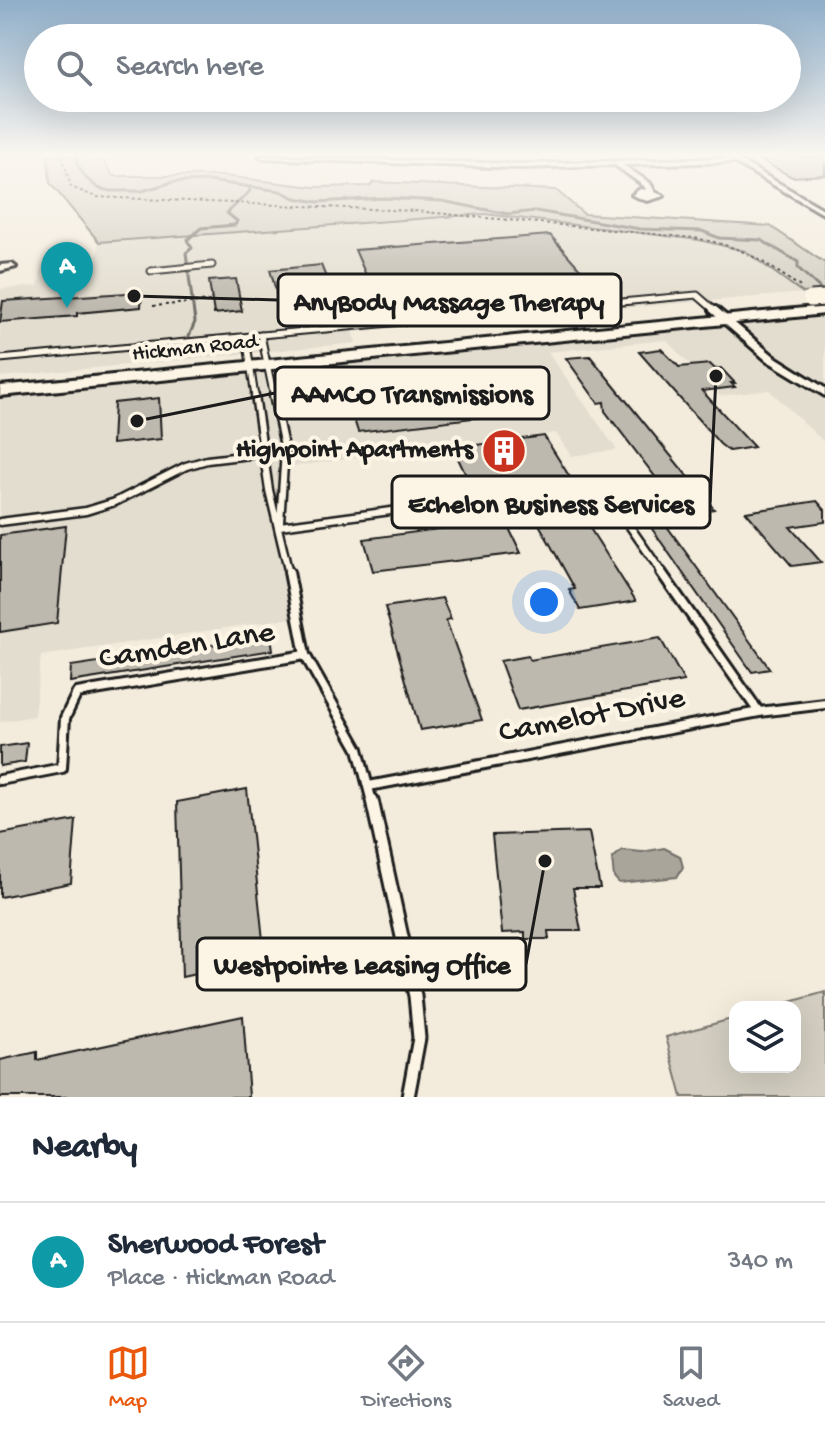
<!DOCTYPE html>
<meta charset="utf-8">
<style>
:root{--surface:#fff;--page:#f6f6f7;--text:#1f2937;--muted:#747a83;--line:#e0e1e3;--accent:#ea580c}
body{margin:0;font-family:"Gochi Hand",sans-serif;background:var(--page);color:var(--text)}
.controls{position:absolute;right:24px;bottom:24px;display:grid;overflow:hidden;border-radius:16px;box-shadow:0 8px 32px #0002}
.controls button{width:72px;height:72px;display:grid;place-items:center;padding:0;border:0;border-bottom:2px solid var(--line);background:var(--surface);color:var(--text);font:40px sans-serif}
.you{position:absolute;left:544px;top:602px;width:28px;height:28px;margin:-20px;border:6px solid #fff;border-radius:50%;background:#1a73e8;box-shadow:0 0 0 12px #1a73e833}
.badge{display:grid;place-items:center;width:52px;height:52px;border-radius:50%;background:var(--accent);color:#fff;font-size:26px;font-weight:700}
.pin{position:absolute;translate:-50% -66px;filter:drop-shadow(0 2px 4px #0008)}
.pin::after{content:'';position:absolute;top:42px;width:28px;height:24px;background:inherit;clip-path:polygon(0 0,100% 0,50% 100%)}
.list{margin:0;padding:0;list-style:none}
h2{display:flex;justify-content:space-between;align-items:center;height:104px;margin:0;padding:0 32px;font-size:34px}
h2 small{font-size:26px;font-weight:400;color:var(--muted)}
.list li{display:grid;grid-template-columns:52px 1fr auto;gap:24px;align-items:center;box-sizing:border-box;height:120px;padding:0 32px;border-top:2px solid var(--line)}
.list b{display:block;font-size:30px;white-space:nowrap}
.list p{margin:0;font-size:26px;white-space:nowrap;color:var(--muted)}
.list em{font-size:26px;font-style:normal;color:var(--muted)}
.icon{flex:none;width:44px;height:44px;fill:none;stroke:currentColor;stroke-width:2;stroke-linecap:round;stroke-linejoin:round}
.map{position:relative;flex:none;width:825px;height:1097px;overflow:hidden}
.search{position:absolute;background:var(--surface);box-shadow:0 8px 32px #0002;left:24px;right:24px;top:24px;height:88px;display:flex;align-items:center;gap:20px;box-sizing:border-box;padding:0 28px;border-radius:44px;color:var(--muted);font-size:30px}
.sheet{height:224px;background:var(--surface)}
nav{display:flex;justify-content:space-around;align-items:center;box-sizing:border-box;height:112px;border-top:2px solid var(--line);background:var(--surface);font-size:22px;color:var(--muted)}
nav a{display:grid;justify-items:center;gap:4px}
nav .on{color:var(--accent)}
.map>svg:first-child{display:block}
.built{fill:#e3ddcf}
.green{fill:#d3cec1;stroke:#78756e;stroke-width:2}
.water{fill:#aaa59b;stroke:#716e68;stroke-width:2}
.lines{fill:none;stroke-linecap:round;stroke-linejoin:round}
.stream{stroke:#716e68;stroke-width:3}
.building{fill:#beb9ae;stroke:#1c1c1c;stroke-width:2}
.lane-far3-casing{stroke:#1c1c1c;stroke-width:9}
.lane-far2-casing{stroke:#1c1c1c;stroke-width:11}
.lane-far1-casing{stroke:#1c1c1c;stroke-width:14}
.lane-casing{stroke:#1c1c1c;stroke-width:17}
.street-casing{stroke:#1c1c1c;stroke-width:6}
.primary-casing{stroke:#1c1c1c;stroke-width:6}
.path{stroke:#1c1c1c;stroke-width:2;stroke-dasharray:3 3;stroke-linecap:butt}
.lane-far3{stroke:#fcf5e5;stroke-width:5}
.lane-far2{stroke:#fcf5e5;stroke-width:6}
.lane-far1{stroke:#fcf5e5;stroke-width:8}
.lane{stroke:#fcf5e5;stroke-width:11}
.street{fill:#fcf5e5;fill-rule:evenodd}
.primary{fill:#fcf5e5;fill-rule:evenodd}
.primary-bridge-casing{stroke:#1c1c1c;stroke-width:19;stroke-linecap:butt}
.primary-bridge{stroke:#fcf5e5;stroke-width:15}
.labels{text-anchor:middle;dominant-baseline:central;stroke-width:8;stroke-linejoin:round;paint-order:stroke}
.far-street-label{font-size:22px;fill:#1c1c1c;stroke:#fcf5e5}
.poi-label{font-size:26px;font-weight:bold;fill:#1c1c1c;stroke:#fcf5e5;text-anchor:end}
.near-street-label{font-size:32px;fill:#1c1c1c;stroke:#fcf5e5}
.leader{fill:none;stroke:#1c1c1c;stroke-width:3}
.callout-dot{fill:#1c1c1c;stroke:#fcf5e5;stroke-width:3}
.callout{fill:#fcf5e5;stroke:#1c1c1c;stroke-width:3}
.callout-label{font-size:28px;text-anchor:middle;font-weight:bold;fill:#1c1c1c}
</style>
<div class="map">
<svg width="825" height="1097" viewBox="0 0 825 1097">
<rect width="100%" height="100%" fill="#f3ecdd"/>
<filter id="ink" filterUnits="userSpaceOnUse"><feTurbulence type="fractalNoise" baseFrequency=".0125" numOctaves="2"/><feDisplacementMap in="SourceGraphic" scale="16" xChannelSelector="R" yChannelSelector="G"/><feConvolveMatrix kernelMatrix="1 2 1 2 8 2 1 2 1" color-interpolation-filters="sRGB"/></filter>
<g filter="url(#ink)">
<path class="built" d="M485 214 699 240 745 251 803 293 352 331 356 343 0 377V289L38 286 42 265 97 260 99 242Z
M825 310V443L769 390 720 396 666 340 548 352 617 450 571 456 556 433 286 467 280 526 298 617 41 656 34 716 0 722V391Z"/>
<path class="green" d="M48 156H100L113 176H223L314 187 370 186 373 182 556 190 584 214 770 226 825 263V291L803 293 745 251 699 240 485 214 99 242 50 183Z
M825 992V1097H682L666 1037 735 1018V1067H795V1007H773Z"/>
<path class="water" d="M664 848 680 856 683 867 677 877 619 883 614 877 612 859 622 850 642 852Z"/>
<g class="lines">
<path class="stream" d="M77 156V164L86 178 98 188 110 191H142L173 182 209 181 280 191 295 198 318 202 384 198 442 201 508 214 536 211 640 229 702 231 719 238 761 240 798 262V268L825 293
M189 336 195 322 186 253 192 248 187 240 201 228 235 225 237 221 227 213 250 191 249 187"/>
</g>
<path class="building" d="M753 156H825V175L792 177Z
M550 235 582 271 502 278 504 280 480 286 455 282 372 289 355 250Z
M321 265 338 307 282 312 270 270Z
M236 279 242 311 214 314 209 281Z
M142 292 141 307 77 313V316L0 322 3 301Z
M661 349 679 367 710 364 715 369 721 368 735 383H731L735 387 702 391 754 447 729 451 720 444 639 352Z
M590 356 714 509 661 518 770 669 752 672 629 496 666 491 605 411 604 402 598 403 566 358Z
M483 378 506 414 358 432 352 413 391 408 385 392 396 390 395 386Z
M159 398 161 439 112 444 114 403Z
M544 436 571 479 474 492 453 448Z
M817 501 825 510V522L790 527 821 562 792 566 746 512Z
M579 511 636 601 580 610 569 590 575 589 535 517Z
M505 520 521 553 373 571 364 539Z
M66 526 57 623 0 632V535Z
M442 598 451 619 446 620 482 720 420 730 385 607Z
M271 636 273 650 70 682 71 666Z
M660 638 684 681 518 710 500 661 528 656 530 660Z
M27 743 25 762 0 766V747Z
M247 789 265 959 182 977 177 802Z
M76 820 71 883 0 897V834Z
M589 832 600 888H573L581 931H548L549 939H525V932L502 933 492 835Z
M243 1016 249 1097H0V1060L37 1052V1060Z"/>
<g class="lines">
<g class="lane-far3-casing">
<path id="lane-far3" d="M151 271 212 265
M261 335 274 397
M246 337 255 397
M0 359 697 295 713 309"/>
</g>
<g class="lane-far2-casing">
<path id="lane-far2" d="M255 395 269 490 289 574
M273 395 285 451 280 522
M0 522 86 511 115 502 186 466 207 460 285 451
M280 526 568 487 603 488 663 574"/>
</g>
<g class="lane-far1-casing">
<path id="lane-far1" d="M289 572 305 655 358 749 372 802
M661 572 759 712
M0 780 62 768 65 718 77 693 305 655
M369 786 759 712 825 704"/>
</g>
<g class="lane-casing">
<path id="lane" d="M372 800 415 996 419 1038 408 1097"/>
</g>
<g class="street-casing">
<path id="street" d="M259 156 520 164 727 158 725 156H732L825 210V215L734 162 623 165 650 183 655 192 664 196 647 201 632 195 640 189 646 190 644 186 615 165 520 168 262 158Z
M0 265 12 264 16 267 0 271Z
M710 307H716L774 356 825 388V396L766 360 710 311Z"/>
</g>
<g class="primary-casing">
<path id="primary" d="M825 306V314L0 396V386Z"/>
</g>
<path class="path" d="M62 156 71 187 96 197 415 211 694 238C746 247 760 260 802 288
M153 306 211 301V298"/>
<use href="#lane-far3" class="lane-far3"/>
<use href="#lane-far2" class="lane-far2"/>
<use href="#lane-far1" class="lane-far1"/>
<use href="#lane" class="lane"/>
<use href="#street" class="street"/>
<use href="#primary" class="primary"/>
<g class="primary-bridge-casing">
<path id="primary-bridge" d="M811 299 825 298"/>
</g>
<use href="#primary-bridge" class="primary-bridge"/>
</g>
</g>
<linearGradient id="sky" x2="0" y2="1"><stop stop-color="#8faec9"/><stop offset="0.5" stop-color="#faf6f0"/><stop offset="1" stop-color="#faf6f0" stop-opacity="0"/></linearGradient>
<rect width="825" height="309" fill="url(#sky)"/>
<defs>
<g id="building-disc" transform="scale(2.3)"><circle r="9.5" fill="#c8321e" stroke="#fcf5e5"/><path d="M-4-6H4V6H1V3H-1V6H-4ZM-2.5-4.3h1.7v1.8h-1.7ZM.8-4.3h1.7v1.8H.8ZM-2.5-1h1.7V.8h-1.7ZM.8-1h1.7V.8H.8Z" fill="#fff"/></g>
</defs>
<g fill-rule="evenodd">
<use href="#building-disc" x="504" y="451"/>
</g>
<g class="labels">
<g class="far-street-label">
<text transform="translate(195 349) rotate(-6)">Hickman Road</text>
</g>
<g class="poi-label">
<text x="473" y="451">Highpoint Apartments</text>
</g>
<g class="near-street-label">
<text transform="translate(187 647) rotate(-9)">Camden Lane</text>
<text transform="translate(592 717) rotate(-11)">Camelot Drive</text>
</g>
</g>
<path class="leader" d="M134 296L278 300M137 421L275 393M716 376L710 502M545 861L526 964"/>
<g class="callout-dot">
<circle cx="134" cy="296" r="8"/>
<circle cx="137" cy="421" r="8"/>
<circle cx="716" cy="376" r="8"/>
<circle cx="545" cy="861" r="8"/>
</g>
<g class="callout">
<rect x="278" y="274" width="343" height="52" rx="8"/>
<rect x="275" y="367" width="274" height="52" rx="8"/>
<rect x="392" y="476" width="318" height="52" rx="8"/>
<rect x="197" y="938" width="329" height="52" rx="8"/>
</g>
<g class="callout-label">
<text x="449" y="310">AnyBody Massage Therapy</text>
<text x="412" y="402">AAMCO Transmissions</text>
<text x="551" y="512">Echelon Business Services</text>
<text x="362" y="973">Westpointe Leasing Office</text>
</g>
</svg>
<div class="controls">
<button><svg class="icon" aria-label="layers" viewBox="0 0 24 24"><path d="M12 4l9 5-9 5-9-5zM3 14l9 5 9-5"/></svg></button>
</div>
<div class="you"></div>
<div class="pin badge" style="left:67px;top:308px;background:#0f9aa8">A</div>
<div class="search"><svg class="icon" aria-label="search" viewBox="0 0 24 24"><circle cx="10" cy="10" r="6"/><path d="M15 15l6 6"/></svg>Search here</div>
</div>
<section class="sheet">
<h2>Nearby<small></small></h2>
<ul class="list">
<li><span class="badge" style="background:#0f9aa8">A</span><div><b>Sherwood Forest</b><p>Place · Hickman Road</p></div><em>340 m</em></li>
</ul>
</section>
<nav>
<a class="on"><svg class="icon" aria-label="map" viewBox="0 0 24 24"><path d="M3 6l6-2 6 2 6-2v14l-6 2-6-2-6 2zM9 4v14M15 6v14"/></svg>Map</a>
<a><svg class="icon" aria-label="directions" viewBox="0 0 24 24"><path d="M12 3l9 9-9 9-9-9zM9 14v-3h6M13 9l2 2-2 2"/></svg>Directions</a>
<a><svg class="icon" aria-label="saved" viewBox="0 0 24 24"><path d="M7 4h10v16l-5-4-5 4z"/></svg>Saved</a>
</nav>
